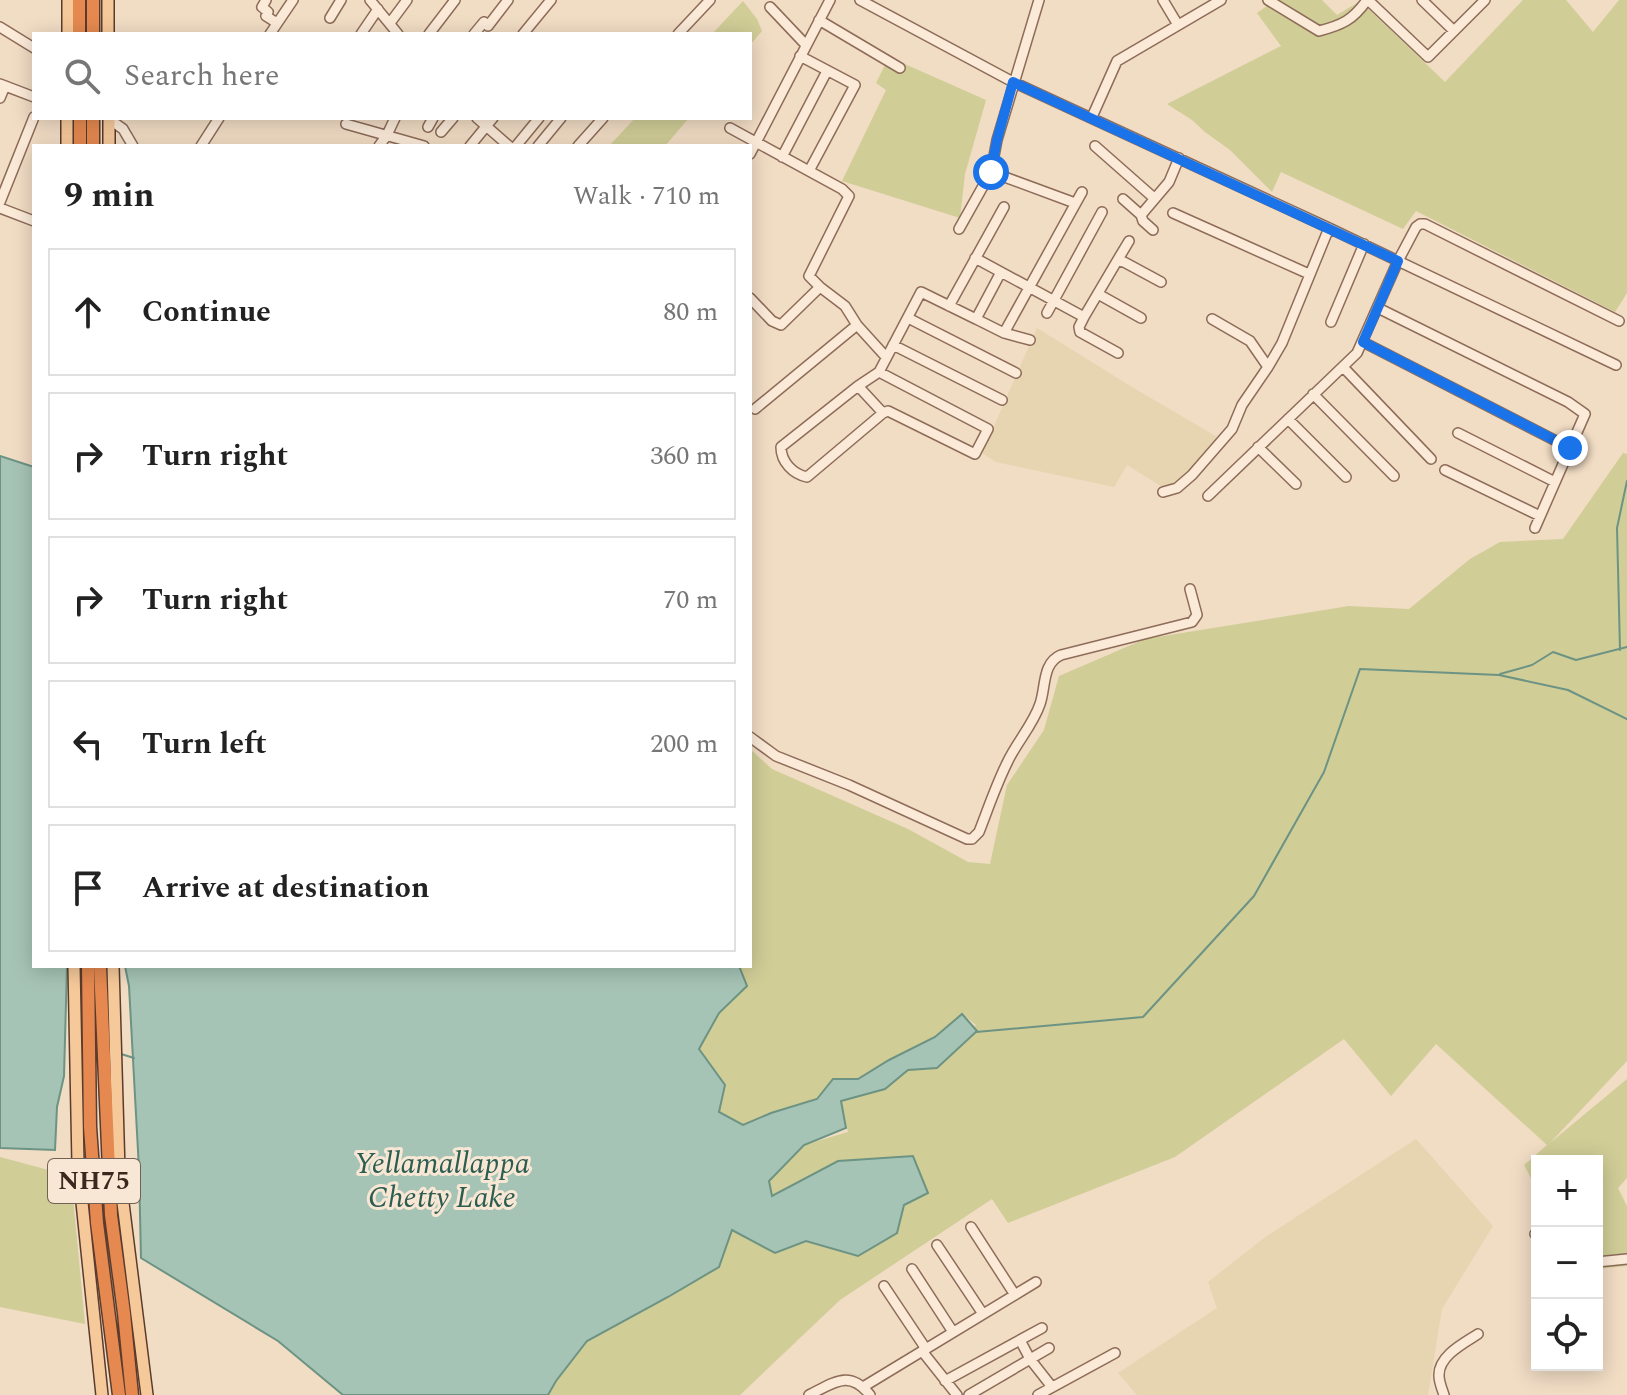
<!DOCTYPE html>
<meta charset="utf-8">
<style>
:root{--surface:#fff;--page:#f6f6f6;--text:#222;--muted:#767676;--line:#e0e0e0}
body{margin:0;font-family:Spectral,serif;background:var(--page);color:var(--text)}
.controls{position:absolute;right:24px;bottom:24px;display:grid;overflow:hidden;border-radius:0px;box-shadow:0 4px 20px #0003}
.controls button{width:72px;height:72px;display:grid;place-items:center;padding:0;border:0;border-bottom:2px solid var(--line);background:var(--surface);color:var(--text);font:40px sans-serif}
.stop{position:absolute;width:24px;height:24px;margin:-18px;border:6px solid #1a73e8;border-radius:50%;background:#fff}
.stop.end{background:#1a73e8;border-color:#fff;box-shadow:0 2px 8px #0008}
.list{margin:0;padding:0;list-style:none}
h2{display:flex;justify-content:space-between;align-items:center;height:104px;margin:0;padding:0 32px;font-size:34px}
h2 small{font-size:26px;font-weight:400;color:var(--muted)}
.list li{display:grid;grid-template-columns:52px 1fr auto;gap:24px;align-items:center;box-sizing:border-box;height:128px;margin:0 16px 16px;padding:0 16px;border:2px solid var(--line);border-radius:0px}
.list b{display:block;font-size:30px;white-space:nowrap}
.list em{font-size:26px;font-style:normal;color:var(--muted)}
.icon{flex:none;width:44px;height:44px;fill:none;stroke:currentColor;stroke-width:2;stroke-linecap:round;stroke-linejoin:round}
.map{position:relative;flex:none;width:1627px;height:1395px;overflow:hidden}
.search{position:absolute;background:var(--surface);box-shadow:0 4px 20px #0003;left:32px;top:32px;width:720px;height:88px;display:flex;align-items:center;gap:20px;box-sizing:border-box;padding:0 28px;border-radius:0px;color:var(--muted);font-size:30px}
.panel{position:absolute;background:var(--surface);box-shadow:0 4px 20px #0003;left:32px;top:144px;width:720px;height:824px;border-radius:0px}
.map>svg:first-child{display:block}
.farmland{fill:#e7d5b1}
.green{fill:#d0cd97}
.water{fill:#a6c4b6;stroke:#6c9383;stroke-width:2}
.lines{fill:none;stroke-linecap:round;stroke-linejoin:round}
.stream{stroke:#6c9383;stroke-width:2}
.minor-casing{stroke:#8d6c59;stroke-width:12}
.major-casing{stroke:#5b3b2d;stroke-width:14}
.highway-casing{stroke:#5b3b2d;stroke-width:15}
.minor{stroke:#fbead8;stroke-width:9}
.major{stroke:#f6c99a;stroke-width:11}
.highway{stroke:#e58950;stroke-width:12}
.route{stroke:#1a73e8;stroke-width:10}
.labels{text-anchor:middle;dominant-baseline:central;stroke-width:6;stroke-linejoin:round;paint-order:stroke}
.shield{fill:#f8e7d4;stroke:#746155;stroke-width:2}
.shield-label{font-size:26px;font-weight:bold;fill:#3c271e}
.water-label{font-size:30px;font-style:italic;fill:#2c5d51;stroke:#f8e7d4}
</style>
<div class="map">
<svg width="1627" height="1395" viewBox="0 0 1627 1395">
<rect width="100%" height="100%" fill="#f1dcc4"/>
<path class="farmland" d="M1037 328 1132 387 1219 438 1190 473 1164 488 1127 465 1114 487 996 462 982 453Z
M1416 1139 1493 1226 1442 1309 1428 1395H1137L1118 1373 1217 1308 1208 1282 1264 1238Z"/>
<path class="green" d="M1275 0H1322L1337 15 1360 1 1445 82 1523 0H1566L1593 32 1619 0H1627V293L1615 312 1416 211 1403 229 1281 172 1272 192 1230 150 1205 132 1192 120 1167 104 1281 46 1257 13Z
M743 1 757 19 762 31 750 45V34H712Z
M889 57 986 100 965 174 960 218 842 181 886 90 876 83Z
M635 118H689L665 146H609Z
M1623 453 1627 454V1061L1550 1143 1627 1079V1178L1618 1188 1627 1206V1266L1597 1269V1161H1537V1190L1524 1165 1547 1145 1436 1044 1391 1096 1344 1039 1175 1157 1008 1223 992 1199 840 1300 740 1395H548L556 1381 587 1341 668 1297 719 1267 732 1230 775 1253 806 1241 858 1256 897 1233 904 1205 928 1193 913 1156 838 1161 772 1196 769 1181 804 1145 848 1132 841 1101 885 1089 908 1070 938 1067 976 1025 962 1014 935 1037 889 1060 858 1079H833L817 1099 770 1113 743 1125 719 1112 725 1085 699 1049 719 1013 747 986 739 966H750V749L772 769 908 829 968 862 990 864 1007 785 1044 730 1059 676 1145 639 1349 606 1409 609 1470 559 1500 542 1563 539Z
M0 1157 71 1176 85 1324 0 1307Z"/>
<path class="water" d="M0 456 34 467V966H67L64 1076 57 1107 55 1150 0 1148Z
M125 966H739L747 986 719 1013 699 1049 725 1085 719 1112 743 1125 771 1113 817 1099 833 1079H858L889 1060 935 1037 962 1014 977 1031 937 1068 908 1070 885 1089 841 1101 846 1128 804 1145 769 1181 772 1196 838 1161 913 1156 928 1193 904 1205 897 1233 858 1256 806 1241 775 1253 732 1230 719 1267 668 1297 587 1341 556 1381 548 1395H343L278 1341 141 1258 139 1169 129 986Z"/>
<g class="lines">
<path class="stream" d="M1620 650 1617 528 1627 481
M1500 674 1532 665 1553 652 1576 660 1627 647
M976 1032 1143 1017 1254 896 1324 772 1360 669 1499 675 1568 690 1627 719
M121 1054 134 1058"/>
<g class="minor-casing">
<path id="minor" d="M266 0 262 7 268 12 266 16 277 23
M370 0 398 34
M860 0 1013 82 1329 228 1616 365
M1163 0 1178 25
M1268 0 1319 31C1342 25 1353 20 1367 0
M1368 0 1428 57 1485 0
M1422 0 1454 31
M770 7 806 45
M330 18 341 0
M819 20 900 68
M390 23 407 0
M0 27 34 48
M270 34 293 0
M361 34 378 9
M429 34 455 0
M474 34 484 22 488 26 508 0
M523 34 551 0
M678 34 710 0
M800 56 855 85 809 171
M0 84 34 97
M0 98 5 86
M1092 117 1117 61 1221 0
M477 118 509 146
M109 119 123 129 133 146
M346 124 424 146
M428 127 433 118
M730 128 842 189 849 196 809 276 820 287 781 325 772 321 750 298
M441 132 453 118
M201 146 219 118
M379 146 387 135 395 118
M470 146 493 118
M516 146 539 118
M538 146 561 118
M578 146 603 118
M1095 146 1154 198
M750 154 830 0
M782 157 827 71
M991 172 1075 203
M1123 199 1141 215
M0 202 34 117
M0 208 34 221
M1173 213 1309 274
M959 229 991 172 997 140 1039 0
M1153 230 1143 221 1141 215 1169 182 1179 158
M975 258 1084 317 1079 327 1080 332 1118 353
M1117 261 1129 241
M820 287 845 306 857 325 886 357
M1098 294 1141 318
M949 306 1004 207
M1378 308 1568 402 1585 414 1535 528
M1047 313 1102 212
M1084 317 1117 261 1124 262 1161 282
M908 318 1016 373
M976 319 1004 333 1030 340
M1212 319 1250 341 1268 367
M1331 322 1364 244
M1004 333 1082 192
M1363 342 1570 448
M893 345 1002 400
M1343 367 1431 459
M879 372 988 429 975 454 888 411 883 413 807 477C793 474 781 462 781 447L858 386 883 413
M858 386 879 372 921 292 976 319 1001 272
M1313 394 1394 476
M755 409 857 325
M1288 419 1346 477
M1458 433 1555 482
M1258 447 1296 484
M1445 470 1540 516
M1163 492 1177 488 1192 475 1232 429 1242 405 1268 367 1282 343 1329 228
M1208 496 1357 353 1398 261 1416 227 1420 224H1425L1619 321
M750 737 776 756 849 785 967 839H972L979 832C988 809 996 785 1007 763 1016 743 1033 725 1040 704 1046 687 1042 663 1061 655L1192 622 1197 615 1190 589
M971 1227 1015 1295
M1535 1234 1537 1236
M937 1245 983 1314
M1597 1262 1627 1259
M912 1269 953 1332
M884 1286 926 1349
M1020 1340 1030 1359 1052 1387
M922 1351 957 1395
M945 1381 1042 1328
M863 1387 1036 1282
M809 1395C834 1383 849 1369 870 1395
M969 1395 1049 1348
M1038 1395 1115 1353
M1444 1395C1442 1389 1439 1382 1439 1376 1438 1356 1464 1343 1478 1334"/>
</g>
<g class="major-casing">
<path id="major" d="M108 0V34
M68 34V0
M109 118V146
M67 146V118
M74 966 78 1164 102 1395
M113 966 119 1171 147 1395"/>
</g>
<g class="highway-casing">
<path id="highway" d="M79 0V34
M93 34V0
M80 118V146
M93 146V118
M88 966 90 1127 97 1223 119 1395
M100 966 111 1215 124 1313 132 1395"/>
</g>
<use href="#minor" class="minor"/>
<use href="#major" class="major"/>
<use href="#highway" class="highway"/>
</g>
<g class="lines">
<path class="route" d="M991 172 997 140 1013 82 1398 261 1363 342 1570 448"/>
</g>
<g class="labels">
<rect class="shield" x="48" y="1159" width="92" height="44" rx="6"/>
<g class="shield-label">
<text x="94" y="1181">NH75</text>
</g>
<g class="water-label">
<text x="442" y="1164">Yellamallappa<tspan x="442" dy="34">Chetty Lake</tspan></text>
</g>
</g>
</svg>
<div class="controls">
<button>+</button>
<button>−</button>
<button><svg class="icon" aria-label="locate" viewBox="0 0 24 24"><circle cx="12" cy="12" r="6"/><path d="M12 2v4M12 18v4M2 12h4M18 12h4"/></svg></button>
</div>
<div class="stop" style="left:991px;top:172px"></div>
<div class="stop end" style="left:1570px;top:448px"></div>
<div class="search"><svg class="icon" aria-label="search" viewBox="0 0 24 24"><circle cx="10" cy="10" r="6"/><path d="M15 15l6 6"/></svg>Search here</div>
<section class="panel">
<h2>9 min<small>Walk · 710 m</small></h2>
<ul class="list">
<li><svg class="icon" aria-label="ahead" viewBox="0 0 24 24"><path d="M12 20V5M6 11l6-6 6 6"/></svg><div><b>Continue</b></div><em>80 m</em></li>
<li><svg class="icon" aria-label="right" viewBox="0 0 24 24"><path d="M7 20v-9h11M14 6l5 5-5 5"/></svg><div><b>Turn right</b></div><em>360 m</em></li>
<li><svg class="icon" aria-label="right" viewBox="0 0 24 24"><path d="M7 20v-9h11M14 6l5 5-5 5"/></svg><div><b>Turn right</b></div><em>70 m</em></li>
<li><svg class="icon" aria-label="left" viewBox="0 0 24 24"><path d="M17 20v-9H6M10 6l-5 5 5 5"/></svg><div><b>Turn left</b></div><em>200 m</em></li>
<li><svg class="icon" aria-label="arrive" viewBox="0 0 24 24"><path d="M6 21V4h12l-3 4 3 4H6"/></svg><div><b>Arrive at destination</b></div></li>
</ul>
</section>
</div>
